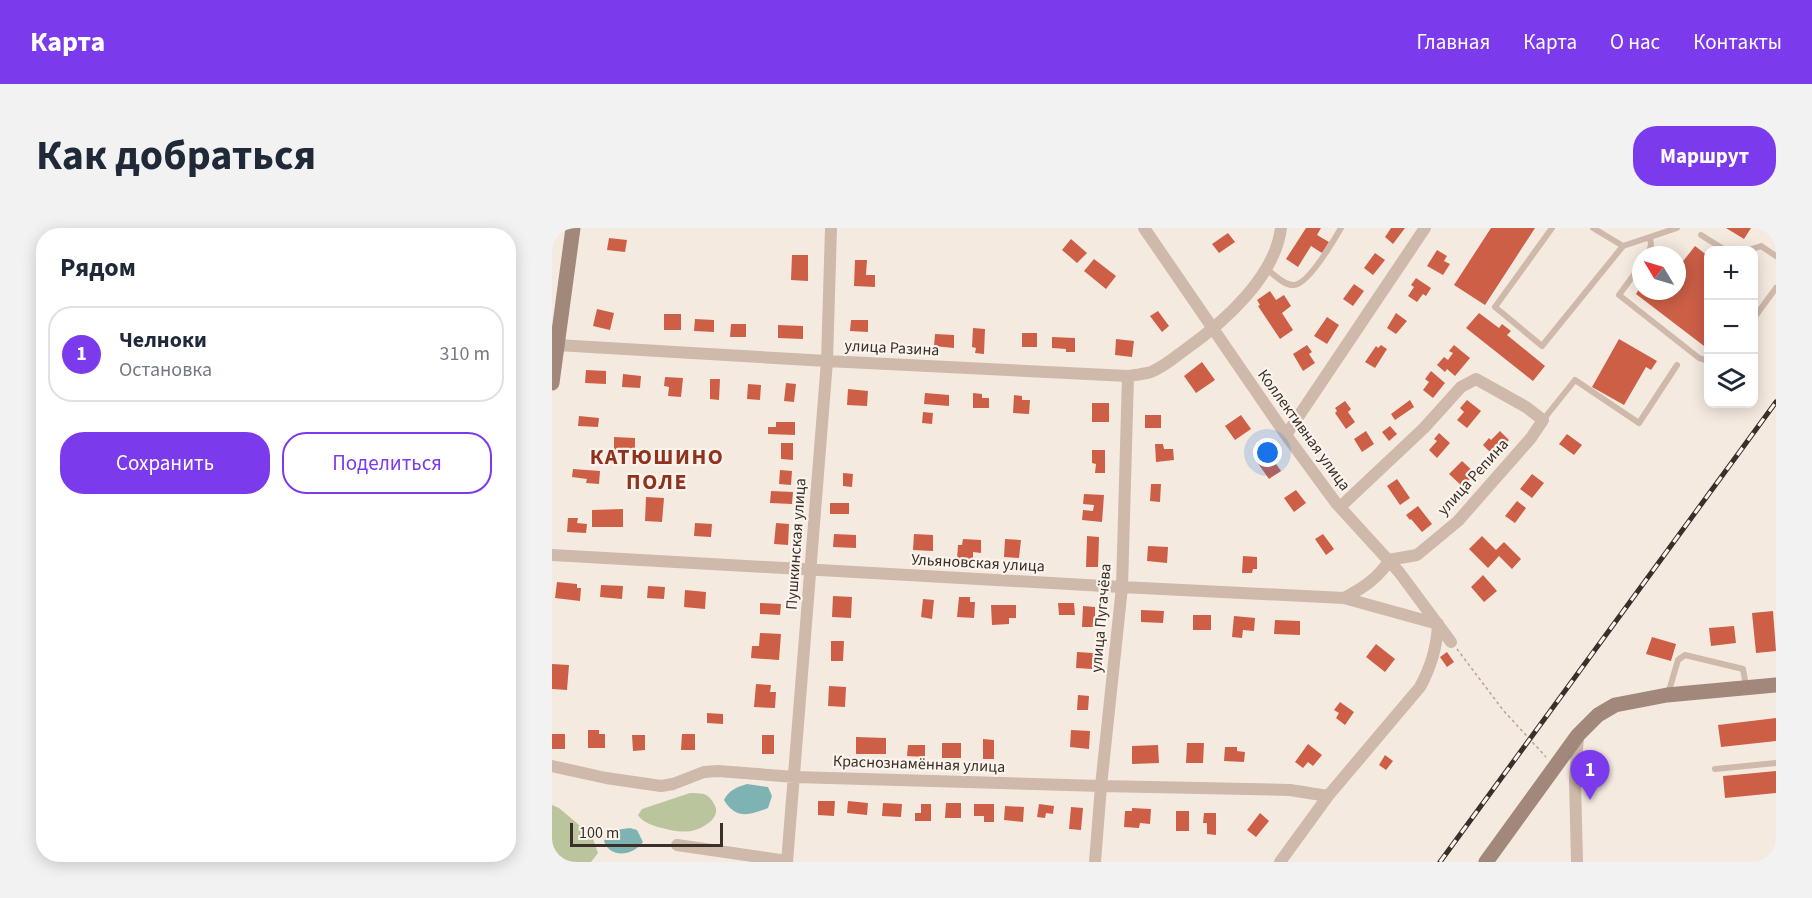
<!DOCTYPE html>
<html lang="ru">
<meta charset="utf-8">
<style>
:root{--surface:#fff;--page:#f2f2f3;--text:#1f2937;--muted:#747a83;--line:#e0e1e3;--accent:#7c3aed}
body{margin:0;font-family:"Source Sans 3",sans-serif;background:var(--page);color:var(--text)}
.controls{position:absolute;right:18px;top:18px;display:grid;overflow:hidden;border-radius:12px;box-shadow:0 3px 15px #0003}
.controls button{width:54px;height:54px;display:grid;place-items:center;padding:0;border:0;border-bottom:2px solid var(--line);background:var(--surface);color:var(--text);font:30px sans-serif}
.compass{position:absolute;left:1080px;top:18px;width:54px;height:54px;border-radius:50%;background:var(--surface);box-shadow:0 3px 15px #0003;rotate:308deg}
.scale{position:absolute;left:18px;bottom:15px;width:153px;box-sizing:border-box;padding-left:6px;border:3px solid #3b2f2a;border-top:0;font-size:16px;line-height:21px;white-space:nowrap;color:#3b2f2a;-webkit-text-stroke:4px #fbf4ed;paint-order:stroke}
.you{position:absolute;left:716px;top:225px;width:21px;height:21px;margin:-15px;border:4px solid #fff;border-radius:50%;background:#1a73e8;box-shadow:0 0 0 9px #1a73e833}
.badge{display:grid;place-items:center;width:39px;height:39px;border-radius:50%;background:var(--accent);color:#fff;font-size:20px;font-weight:700}
.pin{position:absolute;translate:-50% -50px;filter:drop-shadow(0 2px 3px #0008)}
.pin::after{content:'';position:absolute;top:32px;width:21px;height:18px;background:inherit;clip-path:polygon(0 0,100% 0,50% 100%)}
.list{margin:0;padding:0;list-style:none}
h2{display:flex;justify-content:space-between;align-items:center;height:78px;margin:0;padding:0 24px;font-size:26px}
h2 small{font-size:20px;font-weight:400;color:var(--muted)}
.list li{display:grid;grid-template-columns:39px 1fr auto;gap:18px;align-items:center;box-sizing:border-box;height:96px;margin:0 12px 12px;padding:0 12px;border:2px solid var(--line);border-radius:24px}
.list b{display:block;font-size:22px;white-space:nowrap}
.list p{margin:0;font-size:20px;white-space:nowrap;color:var(--muted)}
.list em{font-size:20px;font-style:normal;color:var(--muted)}
.actions{display:flex;gap:12px;padding:18px 24px}
.actions a{flex:1;padding:14px 0;border:2px solid var(--accent);border-radius:24px;text-align:center;font-size:21px;color:var(--accent)}
.actions .main{background:var(--accent);color:#fff}
.icon{flex:none;width:33px;height:33px;fill:none;stroke:currentColor;stroke-width:2;stroke-linecap:round;stroke-linejoin:round}
.map{position:relative;flex:none;width:1224px;height:634px;overflow:hidden;border-radius:24px}
header{display:flex;align-items:center;gap:36px;box-sizing:border-box;height:84px;padding:0 30px;background:var(--accent);color:#fff}
header strong{font-size:28px}
nav{display:flex;gap:33px;margin-inline-start:auto;font-size:21px}
.intro{display:flex;align-items:center;justify-content:space-between;box-sizing:border-box;height:144px;padding:0 36px}
h1{margin:0;font-size:42px}
.button{padding:15px 27px;border-radius:24px;background:var(--accent);color:#fff;font-size:21px;font-weight:700}
main{display:flex;gap:36px;padding:0 36px}
aside{flex:1;background:var(--surface);border-radius:24px;box-shadow:0 3px 15px #0003}
.map>svg:first-child{display:block}
.green{fill:#bac59e}
.water{fill:#7db4b3}
.building{fill:#cd5f46}
.lines{fill:none;stroke-linecap:round;stroke-linejoin:round}
.path{stroke:#baa394;stroke-width:1.5;stroke-dasharray:3 3;stroke-linecap:butt}
.lane{stroke:#ceb9aa;stroke-width:6}
.street{stroke:#ceb9aa;stroke-width:12}
.secondary{stroke:#a2877b;stroke-width:15}
.rail-casing{stroke:#3b2f2a;stroke-width:5}
.rail{stroke:#fbf4ed;stroke-width:3;stroke-dasharray:9;stroke-linecap:butt}
.labels{text-anchor:middle;dominant-baseline:central;stroke-width:4.5;stroke-linejoin:round;paint-order:stroke}
.street-label{font-size:16px;fill:#3b2f2a;stroke:#fbf4ed}
.district-label{font-size:22px;font-weight:bold;letter-spacing:1.5px;fill:#90331e;stroke:#fbf4ed}
</style>
<header>
<strong>Карта</strong>
<nav><a>Главная</a><a>Карта</a><a>О нас</a><a>Контакты</a></nav>
</header>
<div class="intro"><h1>Как добраться</h1><a class="button">Маршрут</a></div>
<main>
<aside>
<h2>Рядом<small></small></h2>
<ul class="list">
<li><span class="badge">1</span><div><b>Челноки</b><p>Остановка</p></div><em>310 m</em></li>
</ul>
<div class="actions"><a class="main">Сохранить</a><a>Поделиться</a></div>
</aside>
<div class="map">
<svg width="1224" height="634" viewBox="0 0 1224 634">
<rect width="100%" height="100%" fill="#f5eae0"/>
<path class="green" d="M138 565C142 565 148 565 152 566 157 568 160 572 162 576 170 588 154 599 143 602 133 605 120 603 110 600 102 598 91 595 86 587L90 581Z
M0 577 7 580 40 608 46 625 39 634H12L0 621Z"/>
<path class="water" d="M195 556 216 559 220 568 216 580C198 587 184 592 172 572 177 562 185 559 195 556Z
M78 600 85 602 91 614C81 628 58 631 52 613 58 602 67 601 78 600Z"/>
<path class="building" d="M754 0H769L765 7 777 14 770 25 759 18 746 39 734 31Z
M839 0H853L841 16 833 9Z
M939 0H983L933 77 902 57Z
M1174 0H1199L1192 11Z
M676 5 683 14 667 25 660 16Z
M57 10 75 12 73 24 55 22Z
M519 11 535 25 525 35 510 22Z
M1143 18 1156 28V121L1084 66 1089 58V63H1125V41Z
M885 22 895 28 892 33 898 36 891 47 875 38Z
M823 25 833 32 821 47 812 40Z
M240 27H256V53L239 52Z
M542 31 564 48 554 61 532 43Z
M303 32H315L314 47H323V59L302 58Z
M864 50 879 60 874 68 871 66 865 74 856 68 862 59 859 57Z
M802 56 812 63 801 78 791 71Z
M718 63 724 72 732 67 739 78 730 85 741 102 728 111 706 78 708 77 705 72Z
M45 81 62 85 58 102 41 98Z
M606 83 617 98 610 104 598 88Z
M844 85 855 93 844 106 835 100Z
M927 85 947 100 950 96 959 103 955 107 993 138 981 153 914 100Z
M112 86H129V102H112Z
M775 89 787 97 775 116 762 108Z
M143 91 162 92V104L142 103Z
M299 92H316V104L298 103Z
M179 96H194V109H178Z
M226 97 251 98V111L226 110Z
M421 100 433 101 432 126 423 125 424 120 420 119Z
M470 105H485V119H470Z
M383 106 402 107V120L382 118Z
M500 109 523 110V124H514V121L500 120Z
M564 111 582 113 580 129 563 127Z
M1067 111 1105 133 1099 142 1094 139 1072 177 1040 159Z
M755 117 760 124 757 126 763 135 751 143 741 126Z
M829 117 835 121 823 140 813 134 824 118 826 120Z
M902 117 918 130 903 148 895 141 893 144 885 137 892 129 896 132 901 125 897 123Z
M650 134 663 152 644 165 632 148Z
M34 142 54 143V156L33 155Z
M879 143 893 155 881 170 871 162 877 154 873 151Z
M71 146 89 148 88 160 70 159Z
M113 149 131 150 129 169 116 168 117 159 112 158Z
M158 151H168L167 172 158 171Z
M234 155 244 156 242 174 232 173Z
M196 156 209 157 208 172 195 171Z
M296 161 316 163 315 178 295 177Z
M373 165 397 167V178L372 176Z
M421 165 430 166V170H437V180H421Z
M462 167 470 168V172H478L477 186 461 185Z
M858 172 862 179 843 192 839 186Z
M915 172 929 183 915 200 905 192 912 184 908 180Z
M793 173 799 181 796 184 803 194 794 201 783 185 785 183 783 180Z
M540 175H557V194H540Z
M371 184 381 185 380 196 370 195Z
M593 187H609V200H593Z
M689 187 699 201 683 212 673 198Z
M27 188 47 190 46 199 26 198Z
M224 194H243V207L216 206V199H224Z
M838 198 845 206 837 213 830 204Z
M814 203 822 216 810 224 802 211Z
M948 203 957 212 942 228 931 217 937 210 939 212Z
M887 205 898 215 885 230 877 222 885 213 882 211Z
M1015 206 1030 217 1022 227 1007 216Z
M62 209 83 210V223L62 222Z
M229 215H241V232L229 231Z
M603 216H611L612 221H621L622 232 604 234Z
M540 222H553V245H543L544 236 540 235Z
M717 226 729 243 717 251 705 234Z
M910 233 923 245 911 259 897 246Z
M21 241 48 243 47 256 34 255 35 251 20 249Z
M228 242 240 243 239 257 227 256Z
M291 245 301 246 300 259 291 258Z
M980 246 992 255 980 270 968 261Z
M845 251 858 270 848 277 835 258Z
M599 256H609L608 274 598 273Z
M744 262 754 275 742 284 732 270Z
M219 263 241 264 240 276 218 275Z
M532 266 552 267 550 294 530 292 531 282 541 283 542 277 531 276Z
M94 269 112 270 110 294 93 293Z
M965 273 974 280 963 295 953 288Z
M278 275H297V286H278Z
M866 278 880 296 870 304 859 291 858 292 854 287Z
M71 281V299H40V282Z
M16 290H26L25 295 35 296 34 305 15 304Z
M143 295 160 296 159 309 142 308Z
M224 295 237 296 236 317 222 316Z
M282 306 304 307V320L281 319Z
M362 306 381 307V323L361 322Z
M771 306 782 321 774 327 763 311Z
M535 308 547 309 546 339H534Z
M930 308 944 322 952 314 969 331 960 341 947 328 936 340 917 321Z
M411 311 429 312V325L421 324V332L405 331 406 317H410Z
M453 311 469 312 467 330 452 329Z
M596 318 616 319 615 335 595 333Z
M691 328 705 329V341H701L700 345H690Z
M931 347 945 363 932 374 919 359Z
M5 354 25 356V360H29L28 373 3 370Z
M49 357 71 358 70 371 48 369Z
M96 358 113 359 112 371 95 370Z
M133 362 154 364 153 381 132 379Z
M281 368 300 369 299 390 280 389Z
M407 369H418V374H423L422 390 405 389Z
M371 371 382 372 380 391 369 389Z
M208 375 229 376 228 387 208 386Z
M506 375H522L523 387H507Z
M439 377H464V390H457V396L440 397Z
M531 378 543 379V399H530Z
M589 382 612 383 611 395 589 394Z
M1221 383 1224 423 1204 425 1200 385Z
M641 387H659V402H641Z
M682 388 703 390 702 403 691 402 690 410 680 409Z
M723 392 748 393V407L722 406Z
M1182 398 1184 415 1159 418 1157 400Z
M208 405 229 406 227 432 199 430 200 418H207Z
M1100 409 1124 416 1119 433 1094 426Z
M279 413H292L291 433H279Z
M824 416 843 431 833 444 814 429Z
M525 424 541 425 540 441 524 440Z
M895 424 902 434 895 439 888 429Z
M0 436 17 437 15 462 0 461Z
M204 456 219 457 218 464H224L223 480 202 479Z
M277 458 294 459 293 479 276 478Z
M526 467 537 468 536 482H525Z
M788 474 802 484 793 497 784 490 787 485 782 482Z
M155 485 171 486V496L155 495Z
M1224 490V513L1169 519 1166 497Z
M36 502H47V506H53V520H36Z
M519 502 538 503 537 521 518 519Z
M0 506H13V521H0Z
M130 506H143V522H129Z
M80 507H93V522L81 523Z
M210 507H222V526H210Z
M304 509 334 510V526H304Z
M431 511 442 512V531H431Z
M390 515H409V530H390Z
M635 515H652L651 535H634Z
M756 516 770 527 761 538 756 534 751 540 743 534Z
M356 517H373V529L355 528Z
M606 517 607 535 580 536V518Z
M673 519H685V523L693 524 692 534 672 533Z
M833 527 841 533 834 542 827 537Z
M1224 543V565L1173 570 1171 548Z
M266 573H283L282 588 266 587Z
M296 573 316 575 315 587 295 585Z
M331 575 350 576 349 589 330 588Z
M394 575H409V590H393Z
M369 576H379V593H363V585H369Z
M422 576H442V594H432V588H422Z
M487 576 502 578 501 586 494 585 493 590 485 589Z
M453 578 472 579 471 594 452 592Z
M519 579 531 580 529 602 517 601Z
M580 580 599 581 598 596 588 595 587 600 572 599 573 583H580Z
M624 583H637V603H624Z
M652 585H664V607L655 606V595H651Z
M708 585 717 593 704 609 695 602Z"/>
<g class="lines">
<path class="path" d="M905 421 951 482 994 529"/>
<path class="lane" d="M1000 0 943 79 990 118 1071 18 1125 0
M1041 0 1071 18
M1149 7 1173 22
M1197 22 1209 18 1224 28
M1096 27 1099 17 1098 9
M1089 37 1067 67 1147 130 1156 133
M714 41C722 46 732 58 742 57 757 56 782 12 789 0
M1202 90 1224 60
M991 192 1023 152 1087 195 1125 137
M1116 466 1126 432 1133 427 1191 441 1194 458
M1163 541 1224 535"/>
<path class="street" d="M592 0 734 207 784 275 847 344 899 414
M0 120 5 117 275 133 576 148C583 147 592 146 599 144 612 139 623 129 634 121 672 94 723 49 729 0
M734 207 873 0
M788 279 872 200 909 159 924 151 974 179 991 192 979 210 906 293 865 327 836 332
M0 327 570 359 792 370C811 360 825 351 837 333
M0 538 54 550 109 558 121 556 152 544 166 543 243 549 549 558 738 562 776 568
M125 617 235 633
M235 634 275 133 279 0
M543 634 549 558 570 359 576 148
M728 634 776 568 868 459C879 439 885 419 886 396L792 370
M1025 634 1023 553 1026 507"/>
<path class="secondary" d="M0 155 21 0
M934 634 1026 507 1046 487 1063 477 1115 467 1224 457"/>
<g class="rail-casing">
<path id="rail" d="M888 634 1224 174"/>
</g>
<use href="#rail" class="rail"/>
</g>
<g class="labels">
<g class="street-label">
<text transform="translate(340 120) rotate(3)">улица Разина</text>
<text transform="translate(752 202) rotate(54)">Коллективная улица</text>
<text transform="translate(921 249) rotate(-48)">улица Репина</text>
<text transform="translate(244 316) rotate(-86)">Пушкинская улица</text>
<text transform="translate(426 335) rotate(3)">Ульяновская улица</text>
<text transform="translate(549 390) rotate(-85)">улица Пугачёва</text>
<text transform="translate(367 536) rotate(2)">Краснознамённая улица</text>
</g>
<g class="district-label">
<text x="105" y="229">КАТЮШИНО<tspan x="105" dy="25">ПОЛЕ</tspan></text>
</g>
</g>
</svg>
<div class="controls">
<button>+</button>
<button>−</button>
<button><svg class="icon" aria-label="layers" viewBox="0 0 24 24"><path d="M12 4l9 5-9 5-9-5zM3 14l9 5 9-5"/></svg></button>
</div>
<svg class="compass" viewBox="-18 -18 36 36"><path d="M0-13l5 13h-10z" fill="#e53935"/><path d="M0 13l5-13h-10z" fill="#747a83"/></svg>
<div class="scale">100 m</div>
<div class="you"></div>
<div class="pin badge" style="left:1038px;top:572px">1</div>
</div>
</main>
